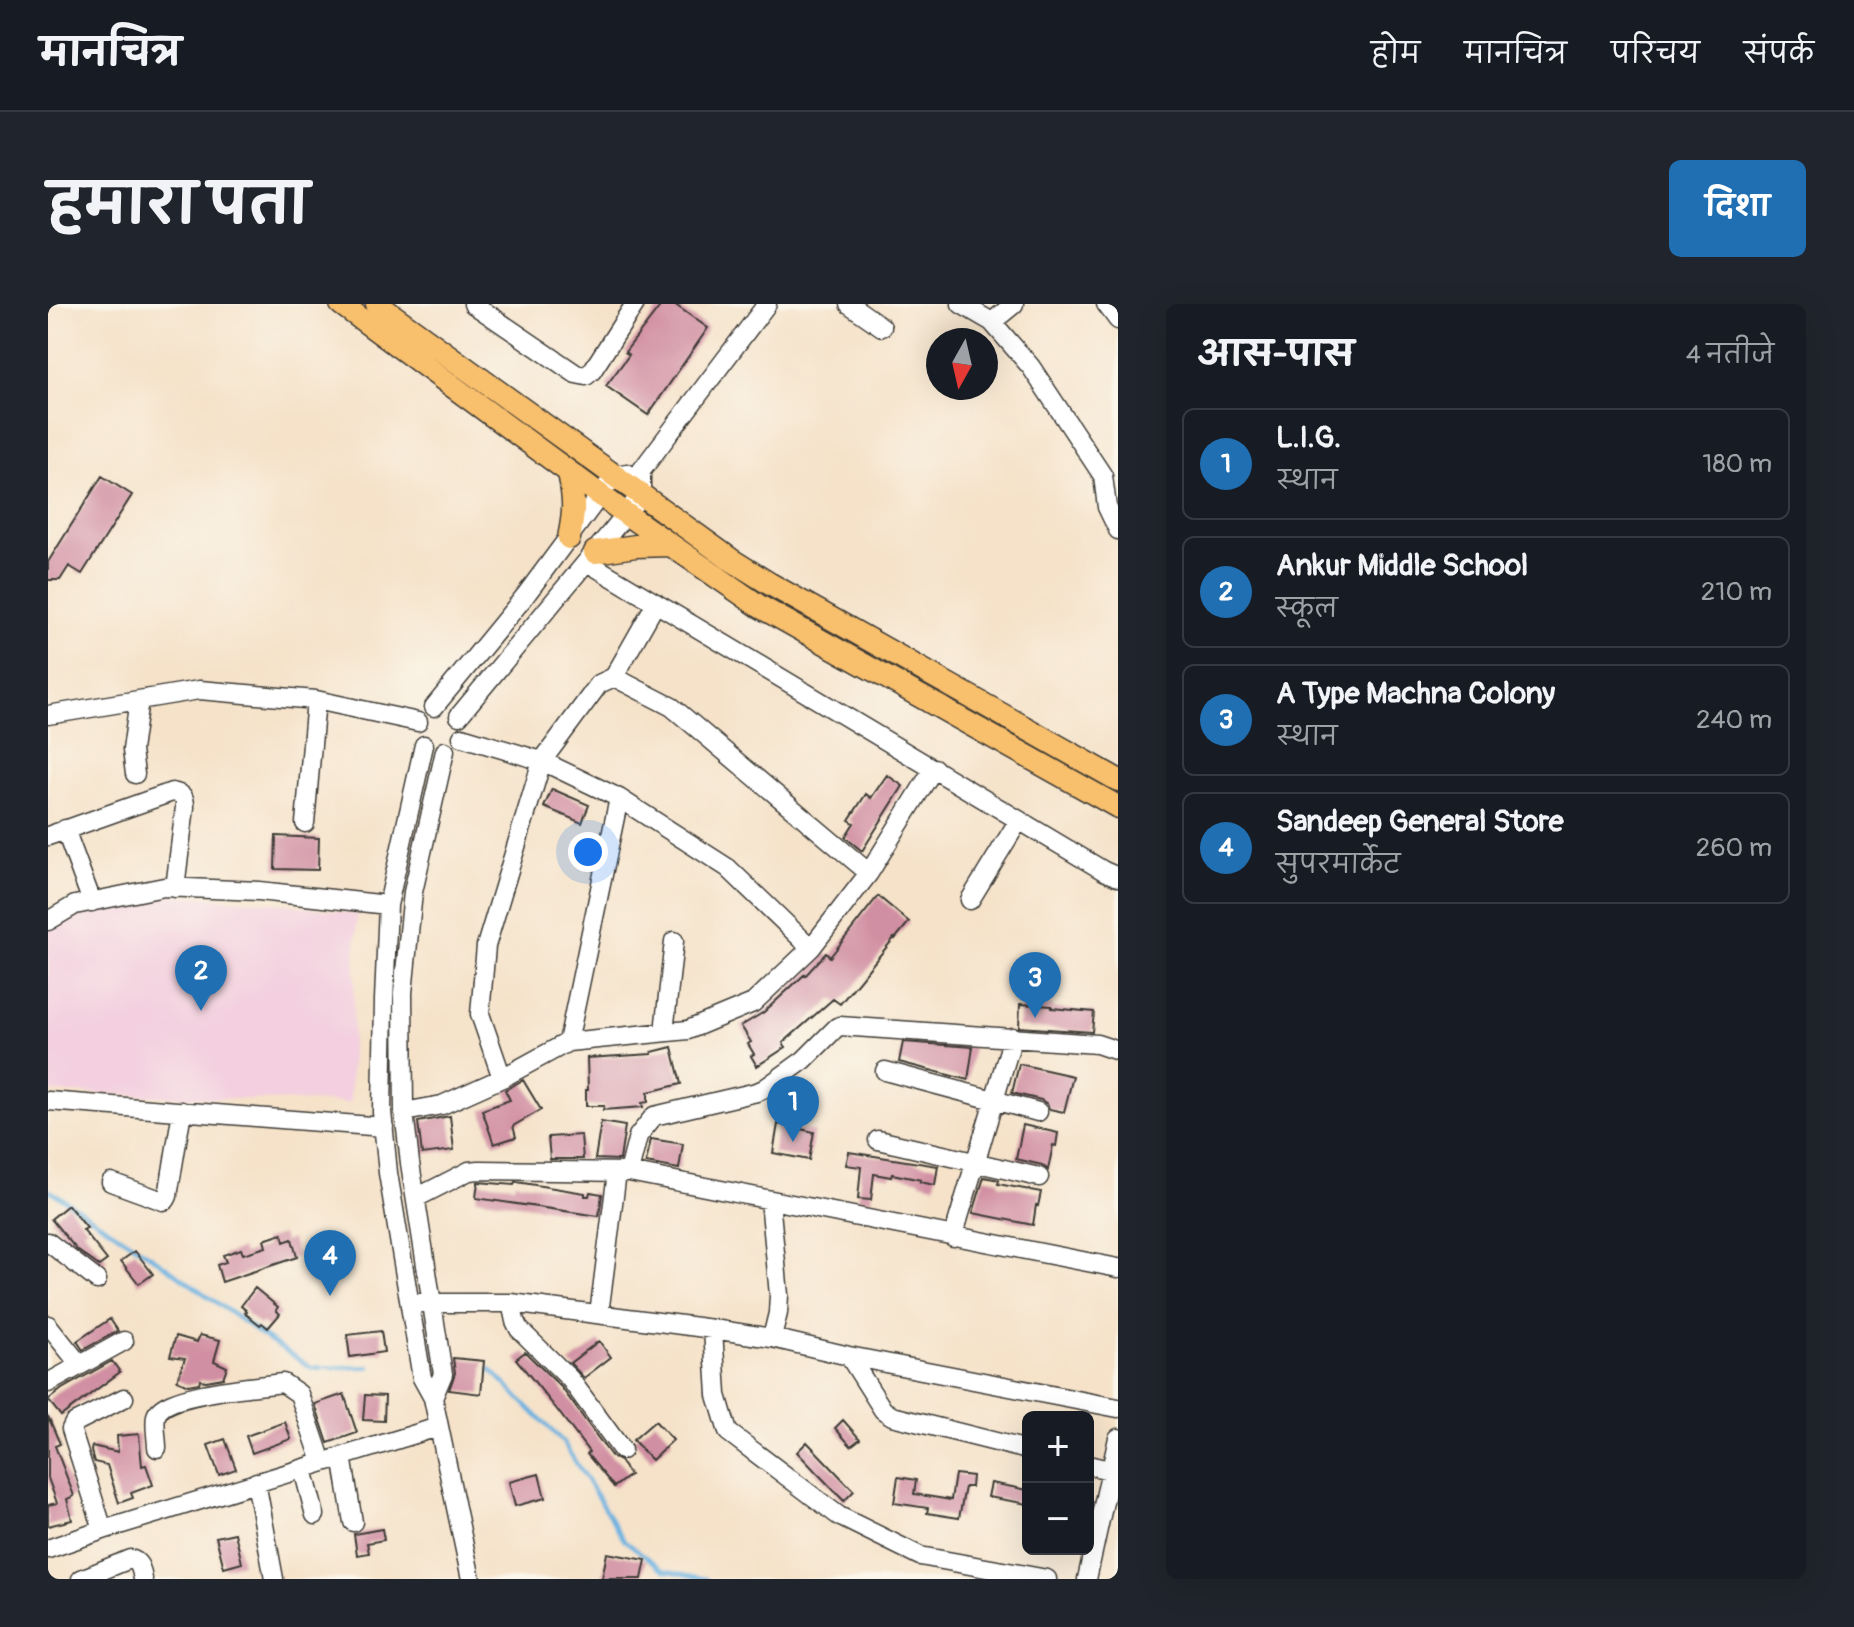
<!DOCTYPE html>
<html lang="hi">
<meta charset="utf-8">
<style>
:root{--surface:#171b24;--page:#20242c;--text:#f1f3f6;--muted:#9ea1a6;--line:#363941;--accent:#1f6fb2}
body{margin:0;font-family:Pangolin,"Playpen Sans Deva",sans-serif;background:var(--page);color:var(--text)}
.controls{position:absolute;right:24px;bottom:24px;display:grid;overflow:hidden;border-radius:12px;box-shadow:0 8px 32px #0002}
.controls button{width:72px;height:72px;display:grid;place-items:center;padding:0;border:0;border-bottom:2px solid var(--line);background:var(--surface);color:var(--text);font:40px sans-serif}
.compass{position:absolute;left:878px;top:24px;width:72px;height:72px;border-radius:50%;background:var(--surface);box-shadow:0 8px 32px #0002;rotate:188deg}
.you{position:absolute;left:540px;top:548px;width:28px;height:28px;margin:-20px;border:6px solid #fff;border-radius:50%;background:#1a73e8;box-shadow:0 0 0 12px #1a73e833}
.badge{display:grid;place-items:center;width:52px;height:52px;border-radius:50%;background:var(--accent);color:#fff;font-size:26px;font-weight:700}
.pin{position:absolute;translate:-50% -66px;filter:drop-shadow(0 2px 4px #0008)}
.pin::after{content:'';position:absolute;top:42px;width:28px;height:24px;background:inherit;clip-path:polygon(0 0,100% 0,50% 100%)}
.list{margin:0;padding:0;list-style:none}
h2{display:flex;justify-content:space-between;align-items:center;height:104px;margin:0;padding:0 32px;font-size:34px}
h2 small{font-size:26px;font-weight:400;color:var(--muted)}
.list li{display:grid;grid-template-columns:52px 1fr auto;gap:24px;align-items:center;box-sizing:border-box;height:112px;margin:0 16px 16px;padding:0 16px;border:2px solid var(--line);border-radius:12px}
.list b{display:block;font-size:30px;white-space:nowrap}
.list p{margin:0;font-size:26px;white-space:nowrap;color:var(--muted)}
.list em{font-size:26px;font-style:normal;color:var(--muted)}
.map{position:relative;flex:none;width:1070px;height:1275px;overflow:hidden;border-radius:12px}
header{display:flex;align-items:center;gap:48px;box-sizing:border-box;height:112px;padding:0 40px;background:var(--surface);border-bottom:2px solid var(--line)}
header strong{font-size:38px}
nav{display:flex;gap:44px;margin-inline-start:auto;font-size:28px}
.intro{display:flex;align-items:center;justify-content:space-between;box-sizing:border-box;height:192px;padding:0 48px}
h1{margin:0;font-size:56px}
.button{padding:20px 36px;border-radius:12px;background:var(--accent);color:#fff;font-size:28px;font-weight:700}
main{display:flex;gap:48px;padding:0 48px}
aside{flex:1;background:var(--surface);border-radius:12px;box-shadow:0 8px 32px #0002}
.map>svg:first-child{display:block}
.built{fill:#f3cfdf}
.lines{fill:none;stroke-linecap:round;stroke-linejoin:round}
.stream{stroke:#68b1e0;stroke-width:4}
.building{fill:#d18fa3}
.minor-casing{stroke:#3d3a36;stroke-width:21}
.major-casing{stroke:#3d3a36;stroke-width:25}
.minor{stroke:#fff;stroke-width:18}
.major{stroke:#f8bf6c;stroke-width:22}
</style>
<header>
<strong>मानचित्र</strong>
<nav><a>होम</a><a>मानचित्र</a><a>परिचय</a><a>संपर्क</a></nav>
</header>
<div class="intro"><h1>हमारा पता</h1><a class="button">दिशा</a></div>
<main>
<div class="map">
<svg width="1070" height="1275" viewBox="0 0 1070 1275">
<rect width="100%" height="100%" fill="#fbf7ec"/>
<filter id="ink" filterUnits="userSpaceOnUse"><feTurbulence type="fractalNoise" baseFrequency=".0125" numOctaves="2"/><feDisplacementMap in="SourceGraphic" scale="16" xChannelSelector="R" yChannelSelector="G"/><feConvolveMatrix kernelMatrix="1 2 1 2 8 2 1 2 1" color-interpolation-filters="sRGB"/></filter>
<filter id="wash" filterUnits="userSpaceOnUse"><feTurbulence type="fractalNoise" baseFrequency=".006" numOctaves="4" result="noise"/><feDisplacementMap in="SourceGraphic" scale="32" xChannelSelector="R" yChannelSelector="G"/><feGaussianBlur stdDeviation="1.8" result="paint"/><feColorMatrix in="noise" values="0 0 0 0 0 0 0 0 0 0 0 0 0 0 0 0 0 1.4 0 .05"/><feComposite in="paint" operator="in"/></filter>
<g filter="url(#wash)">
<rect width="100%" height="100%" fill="#f5e2c9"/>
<path class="built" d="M124 591 222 598 309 610 302 799 0 788V625L10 617Z"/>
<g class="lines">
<path class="stream" d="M0 885 109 956 215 1032 264 1064 322 1063
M442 1065 515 1138 576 1236 616 1266 659 1275"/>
</g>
<g id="blocks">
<path class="building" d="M614 0H626L660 24 600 111 558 82 581 51 577 48Z
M54 172 84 191 34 270 21 262 12 276H0V258Z
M839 471 855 482 814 547 797 533 806 519 801 516 818 490 823 494Z
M504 485 541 501 534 519 496 503Z
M228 532 271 534 270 566 227 565Z
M830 592 861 618 847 635 846 634 792 700 785 695 735 739 738 743 709 762 703 752 706 750 700 740 703 738 693 722 716 708 756 671 757 672 778 649 782 653Z
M972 700 1004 702V704L1046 708 1044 728 971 723Z
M855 738 925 743 920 776 851 758Z
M624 743 633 780 600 788V798L594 799 595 803 555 806 556 802H538V786H540L539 754 604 750V748Z
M971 760 1025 772 1016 808 1001 805 999 800 993 796 964 789Z
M475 776 493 806 465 822 468 833 446 840 434 806 462 796 457 786Z
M402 812 406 846 374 850 370 818Z
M553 818 577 822 572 856 547 855Z
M730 820 766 828 761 856 725 849Z
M975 821 1010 829 1008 842 1005 841 1000 866 994 861 968 855Z
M533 831 535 855H502L500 833Z
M603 835 635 840 631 865 598 859Z
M801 848 890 862 887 881 872 878 873 876 844 870 843 873 826 870 823 896 810 895 813 863 798 861Z
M936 873 951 876 950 880 993 888 990 902 988 901 985 921 925 909Z
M430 878 466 881 467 878 475 879 537 889V892H541L542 888 554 890 551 912 428 894Z
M20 901 39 924 35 926 59 956 51 962 29 946 3 915Z
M234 930 236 938 244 935 249 953 174 978 169 961 178 958 175 951 193 945 195 950 218 943 216 936Z
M87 947 105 970 91 980 73 957Z
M207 984 230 1003 228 1006 232 1010 220 1024 214 1019 212 1021 197 1009 199 1007 193 1002Z
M62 1015 70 1027 35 1046 29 1037Z
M333 1027 336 1048 302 1053 299 1031Z
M152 1031 172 1036 166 1057 179 1063 175 1074 158 1077 152 1076 151 1079 140 1081 129 1076 137 1054 122 1052 128 1032 149 1038Z
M551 1037 563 1053 536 1074 522 1059Z
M477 1048 513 1083 564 1153 572 1157 582 1171 566 1183 539 1150 541 1148 507 1103 468 1055Z
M405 1054 436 1057 433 1090 401 1086 407 1069Z
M64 1057 72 1068 13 1112 0 1096 14 1085Z
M296 1090 309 1129 280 1139 267 1100Z
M317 1091 337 1092 336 1117 315 1116Z
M0 1112 12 1140 7 1142 26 1192 19 1195 24 1216 0 1222V1201L9 1199 0 1174Z
M795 1116 812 1135 803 1142 787 1124Z
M607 1117 625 1136 604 1156 585 1136Z
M237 1118 243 1135 204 1149 198 1132Z
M91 1130 94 1162 98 1161 105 1181 83 1189 85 1194 71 1199 59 1161 46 1158 43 1147 44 1142 70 1148 69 1132Z
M177 1135 188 1165 171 1171 160 1141Z
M759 1138 806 1187 796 1197 749 1148Z
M491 1170 497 1194 467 1202 461 1178Z
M907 1170 924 1172 923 1183H917L911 1214 879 1209 880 1204 846 1199 850 1173 868 1176 866 1190 903 1196Z
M943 1179 980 1186V1200L940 1193Z
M334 1225 336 1236 319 1239 321 1249 309 1251 306 1230Z
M187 1229 194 1259 176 1264 168 1233Z
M559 1249 598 1256 594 1275H554Z"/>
</g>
</g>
<g filter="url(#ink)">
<use href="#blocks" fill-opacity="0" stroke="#3d3a36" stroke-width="2"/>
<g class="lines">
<g class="minor-casing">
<path id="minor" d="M425 0 528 70 538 72 544 67 587 0
M801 0 834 23
M913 0 944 18 983 63 1055 172 1059 203 1070 226
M1058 0 1070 16
M944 18 966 0
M539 258 1056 567 1070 573
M566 373 608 299
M386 403 477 292 567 171 579 169
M0 411 151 386 268 396 370 418
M411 412 578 210 593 190V167L719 0
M414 433 494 457 571 494 680 564 763 644
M376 441 340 601 336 696 334 808 340 869 374 1074 385 1094 423 1275
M87 470 84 446 91 396
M257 519 268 396
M17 525 44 598
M0 532 124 488C135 490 137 492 137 503L127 584
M922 596 971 516
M0 617 27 601 116 583 211 587 340 601
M616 728 626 637
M520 738 571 494
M837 767 990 808
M454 774 432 710 438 642 494 457 551 380 566 373 624 403 821 569
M0 797 336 823
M356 808 394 801 454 774 520 738 640 726 705 699 763 644 821 569 886 464
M830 836 991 873
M581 868 590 832 606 812 709 788 716 785 756 756 789 723 792 722 1049 740 1070 747
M63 878 115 897 118 896 120 892 134 807
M368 894 421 867 431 866 581 868 1070 964
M722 896 731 991 730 1009 724 1034
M905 933 965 733
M0 938 49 976
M362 999H463L665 1025 724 1034 801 1052 1070 1104
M463 999 467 1017 471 1025 522 1075 574 1146
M551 1010 569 868
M0 1021 32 1061
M665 1025 669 1091 680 1128 791 1212 872 1252 999 1275
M801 1052 835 1106 844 1112 980 1146
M0 1079 76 1037
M385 1094 395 1070 362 859 356 808 355 689 365 588 397 447
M109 1144C109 1135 106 1121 108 1112 114 1089 212 1082 235 1079L251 1090 274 1158
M294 1152 305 1218
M1040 1161 1070 1168
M255 1165 267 1211
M208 1178 226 1275
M55 1226 23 1125 26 1119 76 1094
M0 1245 55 1226 390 1123
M33 1275 82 1255C92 1257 93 1265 95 1275
M1039 1275 1070 1134"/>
</g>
<g class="major-casing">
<path id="major" d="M293 0 578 210 711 302 1070 503
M329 0 682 255 722 280 1070 476
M521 234C527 205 526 196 521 168
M547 248 588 242 622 241"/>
</g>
<use href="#minor" class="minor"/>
<use href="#major" class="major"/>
</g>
</g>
</svg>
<div class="controls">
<button>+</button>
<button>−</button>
</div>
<svg class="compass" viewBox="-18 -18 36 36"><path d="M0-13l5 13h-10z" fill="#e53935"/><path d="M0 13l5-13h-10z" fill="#9ea1a6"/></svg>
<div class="you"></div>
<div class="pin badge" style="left:745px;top:838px">1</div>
<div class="pin badge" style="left:153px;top:707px">2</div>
<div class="pin badge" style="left:987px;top:714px">3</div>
<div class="pin badge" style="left:282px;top:992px">4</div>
</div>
<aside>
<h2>आस-पास<small>4 नतीजे</small></h2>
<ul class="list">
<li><span class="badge">1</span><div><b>L.I.G.</b><p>स्थान</p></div><em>180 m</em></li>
<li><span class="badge">2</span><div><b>Ankur Middle School</b><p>स्कूल</p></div><em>210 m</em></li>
<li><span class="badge">3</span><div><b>A Type Machna Colony</b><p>स्थान</p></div><em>240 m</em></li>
<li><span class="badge">4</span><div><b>Sandeep General Store</b><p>सुपरमार्केट</p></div><em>260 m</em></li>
</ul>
</aside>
</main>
